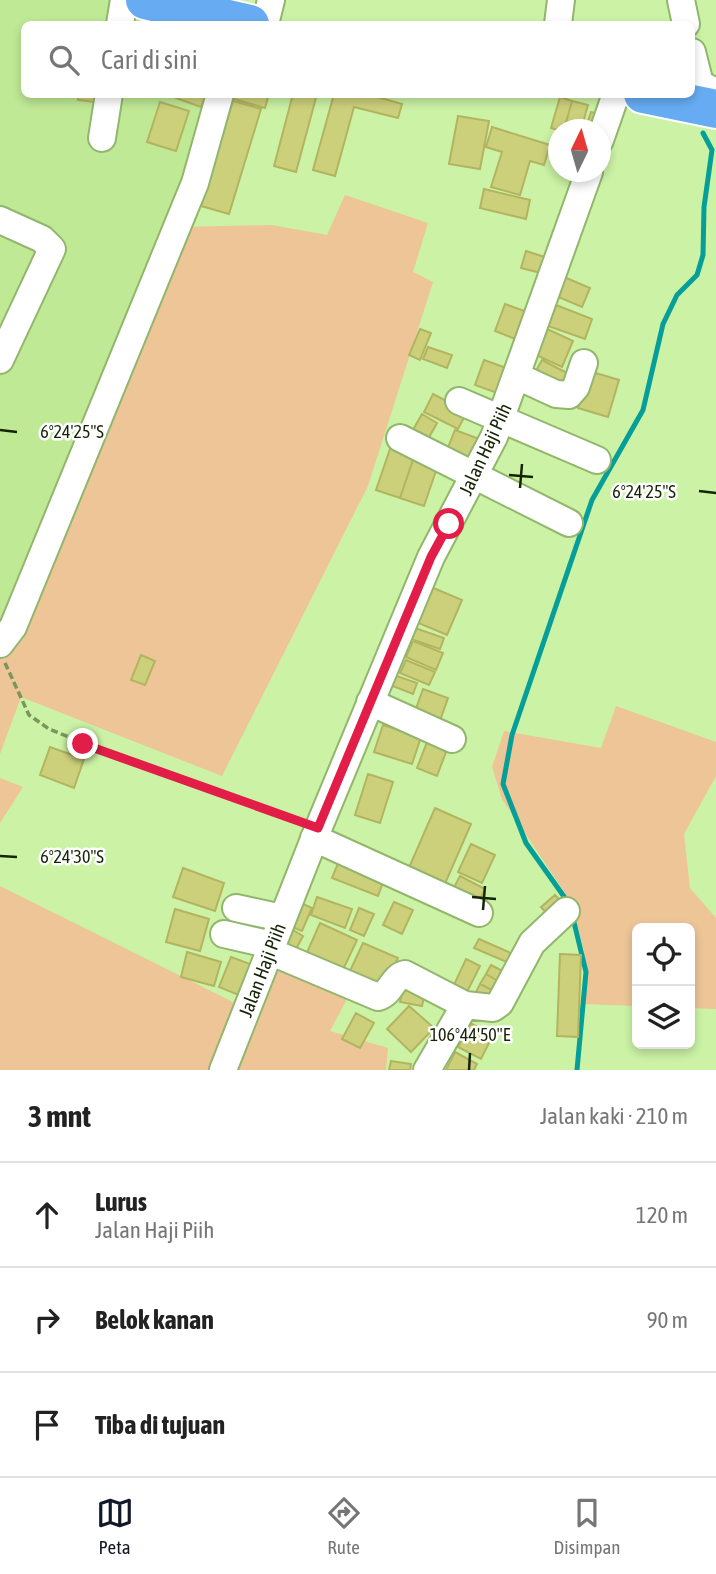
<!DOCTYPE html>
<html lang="id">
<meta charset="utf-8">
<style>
:root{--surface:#fff;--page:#f6f6f6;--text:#222;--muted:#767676;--line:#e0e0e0;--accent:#111827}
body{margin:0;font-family:"Asap Condensed",sans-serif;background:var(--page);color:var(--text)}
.controls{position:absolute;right:21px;bottom:21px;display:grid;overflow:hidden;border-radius:10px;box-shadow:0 4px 10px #0003}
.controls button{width:63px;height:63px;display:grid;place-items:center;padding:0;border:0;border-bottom:2px solid var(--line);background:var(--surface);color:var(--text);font:35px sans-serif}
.compass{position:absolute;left:548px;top:119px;width:63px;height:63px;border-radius:50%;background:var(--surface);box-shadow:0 4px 10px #0003;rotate:5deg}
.stop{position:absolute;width:21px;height:21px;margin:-16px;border:5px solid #e11d48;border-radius:50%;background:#fff}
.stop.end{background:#e11d48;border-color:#fff;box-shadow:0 2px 7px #0008}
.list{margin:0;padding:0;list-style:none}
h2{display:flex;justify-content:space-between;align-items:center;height:91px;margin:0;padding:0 28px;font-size:30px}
h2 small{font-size:23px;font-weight:400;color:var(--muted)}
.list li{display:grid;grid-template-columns:46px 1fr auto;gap:21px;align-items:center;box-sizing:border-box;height:105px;padding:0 28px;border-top:2px solid var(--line)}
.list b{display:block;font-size:26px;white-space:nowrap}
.list p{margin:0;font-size:23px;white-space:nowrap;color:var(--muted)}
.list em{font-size:23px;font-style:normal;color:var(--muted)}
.icon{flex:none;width:38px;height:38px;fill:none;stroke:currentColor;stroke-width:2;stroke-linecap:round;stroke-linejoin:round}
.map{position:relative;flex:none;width:716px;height:1070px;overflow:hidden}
.search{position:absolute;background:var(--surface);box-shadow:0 4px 10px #0003;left:21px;right:21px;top:21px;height:77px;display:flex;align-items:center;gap:18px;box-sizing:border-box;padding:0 24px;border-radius:10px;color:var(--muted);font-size:26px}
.sheet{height:406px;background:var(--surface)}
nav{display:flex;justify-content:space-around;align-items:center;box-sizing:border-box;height:98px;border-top:2px solid var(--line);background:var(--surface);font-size:19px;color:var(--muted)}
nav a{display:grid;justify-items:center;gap:4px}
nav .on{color:var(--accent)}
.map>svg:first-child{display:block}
.built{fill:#bfe995}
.green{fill:#edc597}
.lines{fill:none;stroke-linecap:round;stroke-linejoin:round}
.stream{stroke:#059e98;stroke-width:5}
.building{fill:#cdd07b;stroke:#b2b460;stroke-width:2}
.minor-casing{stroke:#91b66c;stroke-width:30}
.highway-casing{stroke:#fff;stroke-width:42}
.path{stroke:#7a955e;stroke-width:3.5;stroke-dasharray:7 3.5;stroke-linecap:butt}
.minor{stroke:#fff;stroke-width:26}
.highway{stroke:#67acf2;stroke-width:38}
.route{stroke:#e11d48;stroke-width:9}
.ticks{fill:none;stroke:#162406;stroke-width:2.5}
.labels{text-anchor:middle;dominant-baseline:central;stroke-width:5;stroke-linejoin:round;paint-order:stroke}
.street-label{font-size:19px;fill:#162406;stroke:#fff}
.ticks-label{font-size:18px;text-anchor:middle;fill:#162406;stroke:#fff;stroke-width:5;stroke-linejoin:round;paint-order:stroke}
</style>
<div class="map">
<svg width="716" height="1070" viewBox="0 0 716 1070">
<rect width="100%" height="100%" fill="#cbf2a5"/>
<path class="built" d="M0 0H200L243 24H24V94L227 95 0 625Z"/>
<path class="green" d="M345 195 428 223 413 272 433 282 368 486 222 776 21 697 0 754V625L181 227 272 225 327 235Z
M616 706 716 742V776L684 834 690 888 716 918V1009L690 1008V928H637V1006L584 1004V950L571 902 502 799 492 767 504 731 601 748Z
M0 778 23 787 0 823Z
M0 886 253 1012 291 950 355 984 330 1031 388 1048 386 1070H0Z"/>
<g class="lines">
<path class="stream" d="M570 905 526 843 503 784 512 735 592 500 643 410 663 324 677 295 697 275 703 255 704 207 712 150 703 133
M572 914 586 972 577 1070"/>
</g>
<path class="building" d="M79 94H103L102 103 78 100Z
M165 94H206L201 107Z
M235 94H269L265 108 234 99Z
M293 94H317L296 172 274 166Z
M334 94H367L402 104 398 118 354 107 335 176 313 170Z
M560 97 572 101 564 130H558L551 128Z
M233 101 261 109 229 214 201 206Z
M572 101 588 105 581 130H564Z
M160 102 189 111 176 151 147 142Z
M591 112 603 115 599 130H585Z
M458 116 489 121 480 169 449 164Z
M492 127 550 145 544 165 530 161 520 195 491 187 502 152 486 147Z
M484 189 530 200 526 219 480 208Z
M526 251 554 260 549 275 521 268Z
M564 277 590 288 582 307 556 296Z
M505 304 533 314 523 342 495 331Z
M556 305 592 319 585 339 548 326Z
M545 328 573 341 562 367 534 354Z
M420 329 431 333 420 360 409 355Z
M428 347 452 355 447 368 423 359Z
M484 360 509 369 500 394 475 385Z
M542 360 567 373 558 391 532 378Z
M589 371 619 380 608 417 578 408Z
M433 394 467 412 458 429 424 412Z
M422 414 437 423 428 439 413 430Z
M455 430 485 441 475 466 445 455Z
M391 446 415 454 400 498 376 490Z
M415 454 439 462 424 506 400 498Z
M431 587 462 600 447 635 416 622Z
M415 628 444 638 440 649 411 639Z
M413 641 443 653 436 670 406 657Z
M141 655 155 661 145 685 131 680Z
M406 660 435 672 429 685 400 673Z
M394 675 417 683 413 694 390 685Z
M423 689 448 698 438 726 413 717Z
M383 725 421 737 412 764 374 752Z
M429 737 449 744 437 776 417 768Z
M50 747 84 759 74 788 40 775Z
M368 774 393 782 380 823 355 815Z
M435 808 471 824 444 886 408 870Z
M471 844 495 855 482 883 458 872Z
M341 856 386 874 378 896 332 878Z
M183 868 224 883 215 911 173 897Z
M460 876 485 889 477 906 451 893Z
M555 895 566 907 552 919 541 907Z
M317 897 352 909 345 928 311 915Z
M394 902 413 910 402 934 383 925Z
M303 904 312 908 302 931 292 927Z
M359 908 374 914 364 936 350 930Z
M175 909 209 919 200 951 166 942Z
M320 923 357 940 341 974 305 957Z
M293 930 303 936 295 951 284 946Z
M479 939 513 954 509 963 474 948Z
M363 943 398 958 384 988 349 973Z
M187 952 221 962 214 986 181 977Z
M560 954 581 955 578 1037 557 1036Z
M231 957 258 967 246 998 219 987Z
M466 959 480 966 465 996 452 989Z
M491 965 510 975 505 985 486 974Z
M486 974 505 985 500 994 480 984Z
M404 983 426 987 422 1006 400 1002Z
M480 984 500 994 495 1004 475 994Z
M409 1006 434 1028 411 1052 387 1029Z
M356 1013 374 1023 360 1048 342 1039Z
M470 1023 493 1035 481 1059 458 1047Z
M455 1052 477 1064 474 1070H446Z
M391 1061 411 1064 410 1070H389Z"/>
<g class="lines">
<g class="minor-casing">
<path id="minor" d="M681 0 686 24
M120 24 124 0
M265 24 271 0
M558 24 561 0
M692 52 700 84 716 92
M102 138 109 94
M600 140 616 94
M0 220 42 239 52 249 0 360
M517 376 556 394 569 395 576 387 584 363
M459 401 597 460
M400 438 569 523
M0 644 13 627 195 183 220 94
M370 702 452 739
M314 838 479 913
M236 908 282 918
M224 934 272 945
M269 951 378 997C392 993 392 977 405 974L465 1005 493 1008 500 1003 532 943 566 911
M223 1070 318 829 431 557 494 437 589 172
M427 1070 465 1005"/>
</g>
<g class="highway-casing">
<path id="highway" d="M145 0 250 24
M643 94 716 109"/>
</g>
<path class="path" d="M5 663 29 715 49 729 141 766 300 822"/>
<use href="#minor" class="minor"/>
<use href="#highway" class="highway"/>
</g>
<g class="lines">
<path class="route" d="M83 744 318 828 431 557 449 524"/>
</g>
<path class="ticks" d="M0 430 17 432M509 475 533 477M520 488 522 464M699 491 716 493M0 856 17 857M472 897 496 899M483 910 485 886M469 1070 470 1053"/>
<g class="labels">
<g class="street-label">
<text transform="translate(485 449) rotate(-65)">Jalan Haji Piih</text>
<text transform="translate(262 970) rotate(-69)">Jalan Haji Piih</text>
</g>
</g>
<g class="ticks-label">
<text x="72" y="438">6°24'25"S</text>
<text x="644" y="498">6°24'25"S</text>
<text x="72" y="863">6°24'30"S</text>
<text x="470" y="1041">106°44'50"E</text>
</g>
</svg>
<div class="controls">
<button><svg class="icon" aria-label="locate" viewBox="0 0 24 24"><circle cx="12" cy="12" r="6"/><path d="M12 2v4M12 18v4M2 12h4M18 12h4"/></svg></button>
<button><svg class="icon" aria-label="layers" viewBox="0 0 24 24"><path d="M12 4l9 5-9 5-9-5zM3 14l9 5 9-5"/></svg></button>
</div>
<svg class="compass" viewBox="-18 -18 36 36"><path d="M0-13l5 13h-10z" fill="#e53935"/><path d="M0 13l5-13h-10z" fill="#767676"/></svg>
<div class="stop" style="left:449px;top:524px"></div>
<div class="stop end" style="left:83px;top:744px"></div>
<div class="search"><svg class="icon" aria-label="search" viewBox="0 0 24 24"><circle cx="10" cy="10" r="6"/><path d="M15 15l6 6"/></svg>Cari di sini</div>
</div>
<section class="sheet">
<h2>3 mnt<small>Jalan kaki · 210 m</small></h2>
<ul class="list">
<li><svg class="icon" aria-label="ahead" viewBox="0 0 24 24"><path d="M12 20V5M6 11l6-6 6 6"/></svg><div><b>Lurus</b><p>Jalan Haji Piih</p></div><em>120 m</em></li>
<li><svg class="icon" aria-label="right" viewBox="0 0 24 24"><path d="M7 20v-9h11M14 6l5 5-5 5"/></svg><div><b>Belok kanan</b></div><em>90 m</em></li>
<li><svg class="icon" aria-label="arrive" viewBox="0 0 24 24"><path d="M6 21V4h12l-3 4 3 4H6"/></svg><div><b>Tiba di tujuan</b></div></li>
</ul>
</section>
<nav>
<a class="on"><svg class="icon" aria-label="map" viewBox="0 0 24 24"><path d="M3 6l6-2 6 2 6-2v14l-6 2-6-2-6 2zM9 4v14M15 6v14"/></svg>Peta</a>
<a><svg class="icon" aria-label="directions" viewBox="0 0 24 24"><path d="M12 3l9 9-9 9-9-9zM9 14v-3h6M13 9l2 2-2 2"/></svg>Rute</a>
<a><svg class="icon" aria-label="saved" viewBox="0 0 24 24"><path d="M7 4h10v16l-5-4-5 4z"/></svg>Disimpan</a>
</nav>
